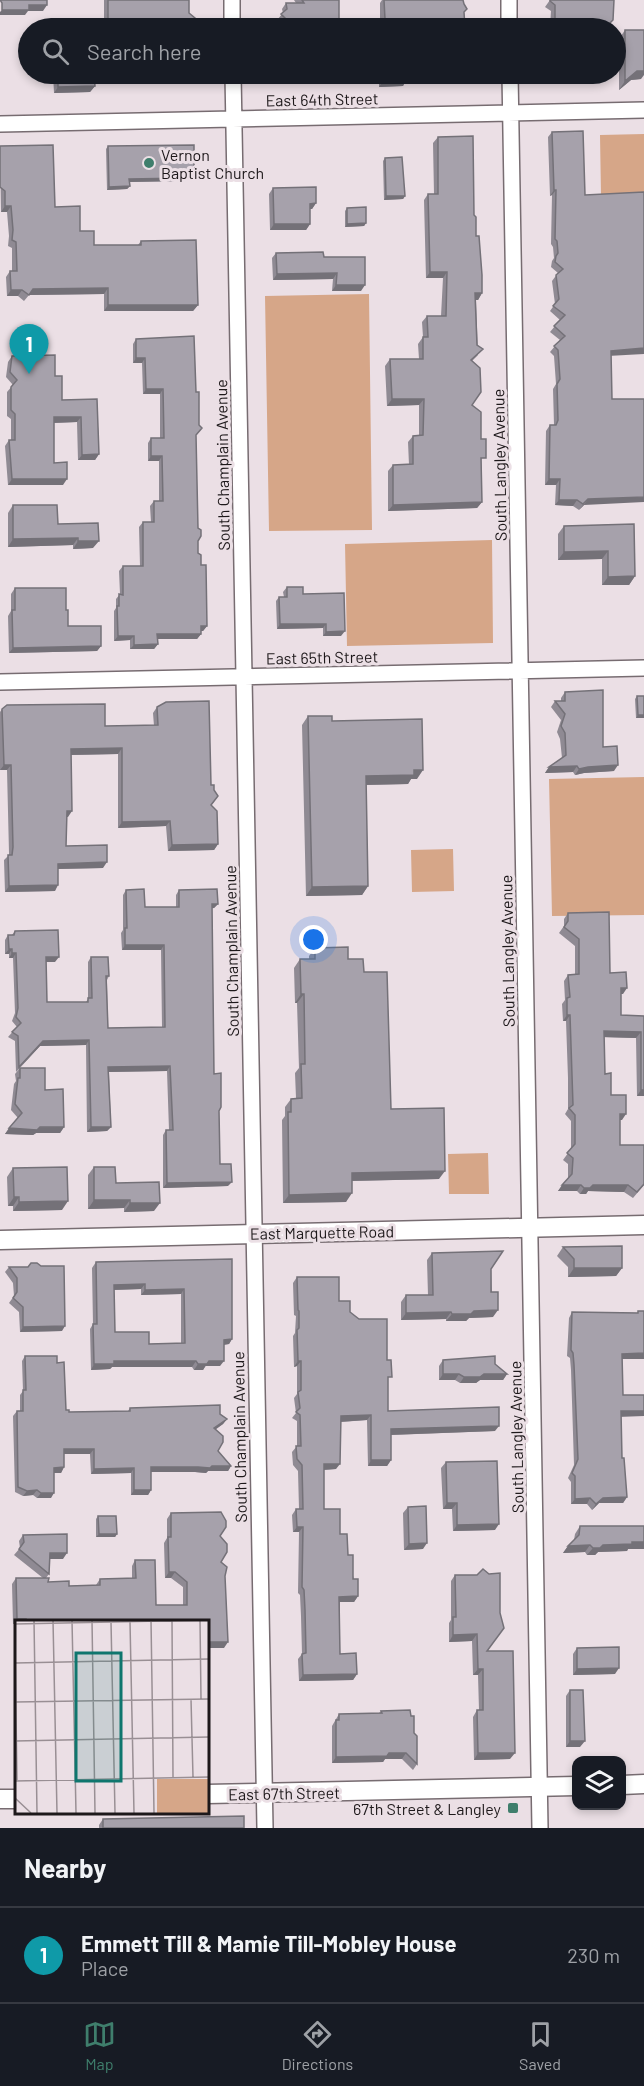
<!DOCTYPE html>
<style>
:root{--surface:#171b24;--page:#242831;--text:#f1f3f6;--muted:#9ea1a6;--line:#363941;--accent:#3f7e6c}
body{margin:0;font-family:Barlow,sans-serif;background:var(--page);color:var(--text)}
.controls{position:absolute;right:18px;bottom:18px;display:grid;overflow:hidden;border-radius:12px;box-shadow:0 3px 9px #0003}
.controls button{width:54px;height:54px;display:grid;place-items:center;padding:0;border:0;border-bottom:2px solid var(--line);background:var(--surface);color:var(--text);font:30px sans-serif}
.you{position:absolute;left:314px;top:940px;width:21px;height:21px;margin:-15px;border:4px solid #fff;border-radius:50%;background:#1a73e8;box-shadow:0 0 0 9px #1a73e833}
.badge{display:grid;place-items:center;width:39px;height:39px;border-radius:50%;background:var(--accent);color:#fff;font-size:20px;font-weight:700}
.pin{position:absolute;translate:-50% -50px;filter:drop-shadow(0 2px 3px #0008)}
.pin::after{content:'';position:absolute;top:32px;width:21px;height:18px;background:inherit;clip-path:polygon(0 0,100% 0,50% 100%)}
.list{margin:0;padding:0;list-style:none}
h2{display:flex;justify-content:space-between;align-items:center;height:78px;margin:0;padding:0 24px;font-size:26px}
h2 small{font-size:20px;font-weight:400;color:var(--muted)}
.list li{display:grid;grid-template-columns:39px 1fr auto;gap:18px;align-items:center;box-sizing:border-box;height:96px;padding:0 24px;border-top:2px solid var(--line)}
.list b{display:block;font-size:22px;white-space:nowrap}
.list p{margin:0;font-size:20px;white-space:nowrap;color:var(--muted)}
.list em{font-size:20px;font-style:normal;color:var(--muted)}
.icon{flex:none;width:33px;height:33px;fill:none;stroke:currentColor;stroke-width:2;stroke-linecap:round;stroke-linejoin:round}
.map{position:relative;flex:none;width:644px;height:1828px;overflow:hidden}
.search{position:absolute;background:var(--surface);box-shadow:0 3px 9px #0003;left:18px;right:18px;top:18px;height:66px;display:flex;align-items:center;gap:15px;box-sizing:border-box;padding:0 21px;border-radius:33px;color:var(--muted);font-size:22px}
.sheet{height:174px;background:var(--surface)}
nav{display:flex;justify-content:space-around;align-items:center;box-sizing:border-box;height:84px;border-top:2px solid var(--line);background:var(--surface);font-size:16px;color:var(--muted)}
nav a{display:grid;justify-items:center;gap:3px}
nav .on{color:var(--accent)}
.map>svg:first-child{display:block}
.green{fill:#d6a688}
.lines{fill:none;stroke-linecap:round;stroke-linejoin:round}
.minor-casing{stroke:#776c71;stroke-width:18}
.tertiary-casing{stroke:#776c71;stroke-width:21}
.minor{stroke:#fff;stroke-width:15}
.tertiary{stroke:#fff;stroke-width:18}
.wall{fill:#8f8a93;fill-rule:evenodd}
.shaded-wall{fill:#747178}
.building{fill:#a6a1ab;stroke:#747178;stroke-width:1.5;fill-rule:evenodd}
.poi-dot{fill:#3f7e6c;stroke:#ebdfe5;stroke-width:2}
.labels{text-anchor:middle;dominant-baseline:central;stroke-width:6;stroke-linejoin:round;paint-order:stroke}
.street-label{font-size:16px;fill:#1d181a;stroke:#ebdfe5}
.poi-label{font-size:16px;fill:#1d181a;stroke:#ebdfe5;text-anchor:start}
.inset-road{fill:none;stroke:#998f94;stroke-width:1.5}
.view{fill:#0f766e;fill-opacity:0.15;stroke:#0f766e;stroke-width:3}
.inset-edge{fill:none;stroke:#1d181a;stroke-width:3}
</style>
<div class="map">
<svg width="644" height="1828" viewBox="0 0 644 1828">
<rect width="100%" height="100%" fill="#ebdfe5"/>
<path class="green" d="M644 134V194L601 195 600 135Z
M369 294 372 530 269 531 265 296Z
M492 540 493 643 347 646 345 544Z
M644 777V915L552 916 549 779Z
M453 849 454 891 412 892 411 850Z
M488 1153 489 1194H449L448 1154Z"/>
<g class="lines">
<g class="minor-casing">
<path id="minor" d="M232 0V28
M509 0V28
M233 74 265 1828
M510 74 540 1828
M0 124 644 110
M0 682 644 668"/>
</g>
<g class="tertiary-casing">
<path id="tertiary" d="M0 1240 644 1225
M622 1785 644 1784
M207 1794 576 1786
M0 1799H16"/>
</g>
<use href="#minor" class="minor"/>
<use href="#tertiary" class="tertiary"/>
</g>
<path class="wall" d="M104 0H189V13L197 28H104Z
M294 0H339V23L380 22V3L382 0H463L465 28H283V26L277 20 283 13 282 9 286 3H296Z
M550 0 606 28H550L551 11 545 7Z
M625 30 641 79 631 80 619 90V39Z
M53 74H94L95 86 90 92 54 93Z
M379 74H411L412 77 408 82H405L403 86 379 87Z
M552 132 585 195 611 356 584 505 579 510 573 506 555 505 556 485H545L546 431 550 425H554L553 389 556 384 554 356 550 352 560 340 550 332 560 320 550 311 555 304 552 281 558 273 551 267 552 261 554 258 553 247 551 244 552 195 550 196 548 137Z
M438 137 474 215 476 236 482 293 478 300H476L478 355 472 361V405L481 439 482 502 477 508 388 511V471L393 465H409L408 442 413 436 419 435V405L387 406 385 366 390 359H419L418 344 423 337 422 322 427 316H441L443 278H426L424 200 428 194H434L433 143Z
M0 146 55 207 94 245H138L141 241 198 305 193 311H104V294L29 295 24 301 18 296H7L6 277 10 271H12V248L8 246 9 236 7 212H1Z
M108 146 194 173 192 176 186 177 184 181 129 182 130 186 127 189 107 190 106 149Z
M385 158 405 196 403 199 384 200 383 161Z
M273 188 316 203 312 209H310V224L306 230H270L269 194Z
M347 208 366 223 364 226 345 227V211Z
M276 253 324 257 361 291H332L333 279 273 280 272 258Z
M136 339 196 436 198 553 201 565 207 626 203 631H201V634L197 639H157L158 644 154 649H130V640L114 641V611L116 608V599L120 594 119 571 123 566H140L139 527 143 522H151L150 506 154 501H159V461H148V443L151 438H160V394H143L142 363H133V344Z
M12 356 55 376 62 400 97 399 99 454 95 460H78L77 422 54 423V463L63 485H8L5 446 9 440H11V419L7 416V392L13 385 6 377 8 362Z
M13 505 58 524 93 548 73 549V545L8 547V513Z
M634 524 635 576 629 585H602V559L558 560V534L564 526Z
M287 587 303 594 341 636H323V628L277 629 276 601 279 597H284L283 592Z
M15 588 66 610 68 626 101 646 97 651 9 653 8 616 11 611V594Z
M565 692 603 747 614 771 584 773 575 775 573 772 545 773 549 767 562 758 560 739 557 732 561 720 551 707 555 701H561V698Z
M637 696 644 718H636L635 699Z
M157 707 211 785 214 802 211 805 218 844 214 850 168 851 166 826 118 828V754L71 755 68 817H67L66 846 103 868 58 869 55 891 5 892 4 860 9 855V853L7 770H0V712L2 709 105 726H154L153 713Z
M308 716 332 721 417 779H411L408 784 366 785 368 886 362 895 306 896 302 725Z
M126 890 145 907H176V895L179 890 218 904 214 908H212L214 1074 219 1111 220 1164 228 1186 163 1188V1135L166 1130H169L167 1071 109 1072 111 1127 107 1131 87 1132 86 1045 40 1046 16 1072 15 1041 8 1037 17 1027 12 1021 15 1013 13 958H9V954H5V940L8 935H12L15 931 55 962H46L47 1002H86L88 999V962L91 957 109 976 107 980 108 1028 162 1027 161 950H122L121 933 123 930V895Z
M568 913 610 973 623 994H621V1015L644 1016V1096H637L636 1038 604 1037 605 1074 611 1095 622 1120H620V1145L644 1185 633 1198 624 1192 588 1191 586 1194H580L577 1191H558L568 1179V1164L563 1160 571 1149V1121L565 1114 568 1109V1078L566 1021H563L562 1004 565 1000 564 981 568 975 575 974V946L559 933 564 926V919Z
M315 948 348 959 364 972 391 1109 439 1179 352 1181 346 1202 283 1203 282 1120 285 1116V1107L291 1099 296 1098 295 1073 299 1068 297 1003H295L294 968 300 959H309V956Z
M20 1068 45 1090 64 1127 60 1133H36L33 1135 5 1134 18 1118 11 1110 14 1084 16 1081 15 1074Z
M94 1167 116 1183 154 1211 124 1212V1208L88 1209V1175Z
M13 1168 62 1210 13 1211V1206H8L7 1177Z
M563 1247 622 1268 616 1276 568 1277V1267L557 1256Z
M432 1253 491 1269 493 1317 469 1318 466 1321H446V1319L401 1320V1302L406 1295H428L427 1260Z
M232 1259V1339L229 1344 224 1345 220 1366H205L203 1370H194L192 1367H112L110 1369 91 1370 90 1329 93 1324 92 1268 96 1262ZM141 1289V1295L181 1294V1343L149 1344 115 1332 114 1290Z
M9 1267 62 1331 20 1332 19 1312 9 1303 14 1296 13 1283 5 1272Z
M297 1277 339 1301 350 1312 388 1382V1411L495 1431 391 1435V1460L387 1466H368L367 1420 341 1422 336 1469 324 1470V1509L340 1534 348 1555 358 1596 354 1602H340V1654L357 1674 353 1680 299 1681 298 1659 302 1654 301 1616 300 1595 298 1593 299 1532H293L292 1515 296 1509H299L298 1471 293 1465 292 1452 297 1446V1421L292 1418 296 1413 294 1398 297 1394V1366L294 1367 293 1336 295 1333 296 1316 294 1315 293 1283Z
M638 1311 622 1359 621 1417 622 1458 627 1497 623 1503H599L592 1510 587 1504H571V1482L568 1478 574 1465 571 1370 570 1358 567 1356 569 1318 572 1312 637 1313Z
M25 1356 57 1363 66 1410 69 1412 128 1411 130 1408 220 1414 227 1419 223 1424 215 1430 218 1451 231 1466 228 1471H208L206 1473 195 1472H151V1490L148 1495H131V1473L91 1474 90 1454H64V1467L61 1473H54L51 1498H37L33 1495 23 1496 15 1492 13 1416 17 1411H20V1395L23 1391 22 1361Z
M443 1360 507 1374 503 1380H480L476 1383H460L455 1380H439V1366Z
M446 1462 495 1530 453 1531 452 1509H443L441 1468Z
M408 1507 423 1549 404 1550 403 1513Z
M171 1513 220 1536 221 1562 225 1576 224 1648H207V1621H16L13 1624 12 1584 16 1578H43L14 1555 20 1548 19 1541 23 1535 63 1559H50L49 1574 46 1578 48 1582 69 1586 96 1585 100 1579 132 1578V1566L135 1560 156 1605H183V1587L171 1578H165L164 1543 167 1538V1519Z
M98 1516 117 1534 115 1537H96V1519Z
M580 1526H644V1549H628L627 1551 598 1552 595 1555H587L585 1552 563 1553 568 1546 574 1540 575 1534Z
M455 1575 487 1651 510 1759 474 1760 473 1717 477 1710H479L478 1675H473L472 1641 449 1642V1623L451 1620V1581Z
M577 1648 615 1674 573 1675V1654Z
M570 1690 580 1747H566V1696Z
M381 1711 414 1733 417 1764 413 1770 402 1759H385L383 1762 332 1763V1726L339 1714 379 1713Z
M103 1819 244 1828H99V1825Z"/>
<path class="shaded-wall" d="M29 5H47L43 11H28L25 15H0V12L2 10Z
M139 23 135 28H105L108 24Z
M201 23 197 28H136L139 25Z
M637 71H644V75L641 79 631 80 619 90 625 81Z
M406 77H412L408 82H405L403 86 379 87 383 81Z
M95 86 90 92 54 93 58 87Z
M194 173 192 176 184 177 186 174Z
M186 178 184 181 127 182 129 179Z
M130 186 127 189 107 190 109 187Z
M554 190H556L552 195 550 196Z
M386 196H405L403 199 384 200Z
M316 203 312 209H306L310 204Z
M5 206H11L7 212H1Z
M366 223 364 226 345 227 347 224Z
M274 224H310L306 230H270Z
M430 272H447L443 278H426Z
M337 273 333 279 273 280 277 274Z
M336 285H365L361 291H332Z
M108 288 104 294 28 295 33 289Z
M11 290H22L18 296H7Z
M475 293H482L478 300H471Z
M108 305H198L193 311H104Z
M644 348V354L607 356 611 351Z
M136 358H145L142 363H133Z
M146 389H163L160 394H143Z
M392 399H424L419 405 387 406Z
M54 417H81L77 422 50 423Z
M99 454 95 460H78L82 455Z
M151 456H162L159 461H148Z
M12 479H67L63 485H8Z
M549 479H560L556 485H545Z
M644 497V502L584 505 579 510 588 499Z
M559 500H577L573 506 555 505Z
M482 502 477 508 388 511 393 505Z
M78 538 73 545 8 547 13 539Z
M78 541H99L93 548 73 549Z
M608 551 602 559 558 560 564 552Z
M635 576 629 585H602L608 577Z
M280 624H326L323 628 277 629Z
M201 626H207L203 631H197Z
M345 631 341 636H323L326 632Z
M157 634H201L197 639H154Z
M118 636H134L130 640 114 641Z
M158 644 154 649H130L134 645Z
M101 646 97 651 9 653 13 648Z
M638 715H644V718H636Z
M122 748 118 754 67 755 71 749Z
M4 765H11L7 770H0Z
M618 765 614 771 584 773 575 775 579 769 588 767Z
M577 766 573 772 545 773 549 767Z
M414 770H423L417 779H411L408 784 360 785 366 776Z
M67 811H72L68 817H63Z
M170 821 166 826 118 828 122 822Z
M218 844 214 850 168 851 172 845Z
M107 862 103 868 54 869 58 864Z
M58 885 55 891 5 892 9 886Z
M368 886 362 895 306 896 312 887Z
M212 904H218L214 908 208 909Z
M125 945H164L161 950H122Z
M9 949H12L9 954H5Z
M12 953H16L13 958H9Z
M46 957H59L55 962H43Z
M621 988H627L623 994H617Z
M301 994H304L297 1003H295Z
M567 1015H570L566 1021H563Z
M604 1031 641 1032 636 1038 600 1037Z
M89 1040 86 1045 40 1046 16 1072 43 1041Z
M170 1066 167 1071 105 1072 108 1067Z
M641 1090H644V1096H637Z
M620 1114H626L622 1120H616Z
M64 1127 60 1133H36L33 1135 5 1134 9 1128Z
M91 1127H111L107 1131 87 1132Z
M445 1171 439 1179 346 1181 352 1173Z
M232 1182 228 1186 163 1188 167 1183Z
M562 1185H581L577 1191H558Z
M593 1185H628L624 1192 588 1191 586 1194H580L584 1188Z
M352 1193 346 1202 283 1203 289 1195Z
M14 1197H19L13 1206H8Z
M94 1200H130L124 1208 88 1209Z
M68 1201 62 1210 13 1211 19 1202Z
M130 1203H160L154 1211 124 1212Z
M574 1268H622L616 1276 568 1277Z
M145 1284 141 1289 110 1290 114 1285Z
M184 1289 181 1294 141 1295 145 1290Z
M498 1310 493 1317 469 1318 466 1321H446L452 1314 474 1311Z
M451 1312 446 1319 401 1320 406 1313Z
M65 1326 62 1331 20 1332 23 1327Z
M232 1339 229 1344 220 1345 224 1340Z
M644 1353V1359H619L622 1354Z
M114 1361H196L192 1367H112L110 1369 91 1370 94 1364Z
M209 1361H224L220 1366H205Z
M298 1361H301L297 1366 294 1367Z
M198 1364H207L203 1370H194Z
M443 1374H459L455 1380H439Z
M484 1374H507L503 1380H480L476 1383H460L464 1377Z
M621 1411H644V1416L617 1417Z
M371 1415 367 1420 337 1422 341 1416Z
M227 1419 223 1424 210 1433 214 1428Z
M499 1426 495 1431 387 1435 391 1429Z
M64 1449H94L90 1454H60Z
M371 1460H391L387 1466H368Z
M324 1464H340L336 1469 320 1470Z
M231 1466 228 1471H208L206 1473 195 1472H147L151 1467Z
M64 1467 61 1473H51L54 1468Z
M134 1468 131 1473 91 1474 94 1469Z
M37 1490 33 1495 23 1496 27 1491Z
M134 1490H151L148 1495H131Z
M41 1493H54L51 1498H37Z
M627 1497 623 1503H599L592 1510 596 1504 603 1498Z
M590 1498 587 1504H571L575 1499Z
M447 1503H457L452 1509H443Z
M499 1524 495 1530 453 1531 457 1525Z
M297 1527H303L299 1532H293Z
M99 1534H117L115 1537H96Z
M632 1542H644V1549H628L627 1551 598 1552 595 1555H587L593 1548 603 1545Z
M427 1543 423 1549 404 1550 409 1544Z
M590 1545 585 1552 563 1553 568 1546Z
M50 1553H67L63 1559H46Z
M169 1572H175L171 1578H165Z
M358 1596 354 1602H336L339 1597Z
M17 1619H26L25 1621H16V1624H13Z
M477 1634 472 1641 449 1642 453 1635Z
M207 1642H228L224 1648H207Z
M619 1668 615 1674 573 1675 577 1669Z
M478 1669H483L478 1675H473Z
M357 1674 353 1680 299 1681 303 1675Z
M570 1741H585L580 1747H566Z
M389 1753H406L402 1759H385L383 1762 332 1763 336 1757Z
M478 1753H515L510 1759 474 1760Z"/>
<path class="building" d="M0 0H47V5H29V10H2V3Z
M108 0H189V13L201 23 175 26 139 25V23L108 24Z
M302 0H339V23L382 22V19H385L384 0H463L464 4 467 9 464 12 465 28H287V20L281 14 287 9 286 3H304Z
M550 0H614L613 20 605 28H583L582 27 580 28H550L555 22V5L550 1Z
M625 30H644V71H637L625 81Z
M58 74H94L95 86 58 87Z
M383 74H411L412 77H406V81H383Z
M583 131 585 195 644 192V348L611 351 612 399H644V497L588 499 583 504 577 500H559L560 479H549L550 425H556L558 420 557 384 560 379 558 350 554 346 565 336 554 326 565 315 553 306 559 299 556 275 563 269 555 262 556 256 558 253 557 241 555 239 556 190H554L552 132Z
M473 136 474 215 476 217V236H479L482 275V293H475L477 345 483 349 471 360 480 368 481 392 472 405 481 412V439H486V458H481L482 502 393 505V465L413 464V436L423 435 424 399H392L390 359H423V337H428L427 316H446L447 272H430L428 194H438V137Z
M53 145 55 207 80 206V231H94V245H141V241L196 240 198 305H108V288L33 289 29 295 22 290H11L10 271H17L16 242 12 240 13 230 11 206H5V191L0 187V146Z
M194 145V173L186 174V178L129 179 130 186 109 187 108 146Z
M402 157 405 196H386L385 158Z
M316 187V203L310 204V224H274L273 188Z
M366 207V223L347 224V208Z
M323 252 324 257H365V285H336L337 273 277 274 276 253Z
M194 336 196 392H199V425L202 428 196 435 198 528 201 530V536L198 541V553L201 555V565H206L207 626H201V634H157L158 644 134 645V636H118L117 606H119V594L123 595V566H143V522H154V501H163L162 456H151V438H164L163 389H146L145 358H136V339Z
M55 355V376H62V400L97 399 99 454 82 455 81 417H54V463L67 462V479H12L9 440H15V414L11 410V387L17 380 10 372 12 356Z
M13 505H57L58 524 98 523 99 541H78V538L13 539Z
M634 524 635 576 608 577V551L564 552V526Z
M287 587H303V594L344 593 345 631 326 632V624H280L279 597H287Z
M15 588H66V610H68V626H101V646L13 648 12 610H15Z
M603 690V747L617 746 618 765 588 767 579 769 577 766 549 767 566 755 565 733 561 726 565 714 555 701H565V692Z
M637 696H644V715H638Z
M209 701 211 785H214V790L218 796 211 805 217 811 218 844 172 845 170 821 122 822V748L71 749 72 811H67L66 846 107 845V862L58 864V885L9 886 8 855H12L13 847 11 765H4L2 709 7 705 105 704V726L158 725 157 707 166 702Z
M308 716H332V721L422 719 423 770H414V775L366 776 368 886 312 887Z
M144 889 145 907H179V890L217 889 218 904H212L214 1074 221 1073V1107L219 1111 220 1164H231L232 1182 167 1183 166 1130H173L170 1066 108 1067 111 1127H91L89 1040 43 1041 19 1067 18 1036 12 1032 21 1023 16 1017 18 1008 16 953H12V949H9L8 935H14L15 931 58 930 59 957H46L47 1002H88V998H92L91 957H108L109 976H106L108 1028 165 1027 164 945H125V928H127L126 890Z
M609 912 610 973 626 972 627 988H621V1015L644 1016V1090H641V1032L604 1031 605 1074 611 1073V1095H626V1114H620V1145H644V1184L637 1192 628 1185H593L590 1188H584L581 1185H562L572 1174 573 1158 567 1153 575 1144V1115L569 1108 573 1105 570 1015H567V998L570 997 568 975 579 974V939L564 927 568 921V913Z
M348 947V959H363L364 972H387L391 1109 444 1108 445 1171 352 1173V1193L289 1195 288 1112H291V1099L302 1098 301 1064H305L304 994H301L300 959H315V948Z
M20 1068H45V1090L63 1089 64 1127H40L37 1130 9 1128 22 1113 15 1104 18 1078H20Z
M67 1167 68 1201 19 1202V1197H14L13 1168Z
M94 1167H115L116 1183 159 1182 160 1203H130V1200H94Z
M622 1246V1268H574V1259L563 1247Z
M503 1251 491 1269V1292H498V1310L474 1311 471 1314H452L451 1312 406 1313V1295H433L432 1253Z
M232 1259V1339L224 1340V1361H209L207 1364H198L196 1361H114V1364H94L93 1324H97L96 1262ZM145 1284V1290L184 1289 185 1343 149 1344V1332H115L114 1285Z
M31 1263H37L41 1266H64L65 1326 23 1327V1307L13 1298 17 1292V1278L9 1267H28Z
M297 1277H339V1301H350V1312L359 1319H387V1360H391L392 1377H388V1411L499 1407V1426L391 1429V1460H371V1415L341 1416 340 1464H324V1509H340V1534H347L348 1555H353V1579H358V1596L339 1597 340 1654 356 1653 357 1674 303 1675 302 1654 306 1653 305 1610 304 1590 302 1587 303 1527H297L296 1509H303L302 1465 297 1459 296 1446H301L300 1415 296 1412 300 1408 298 1392 301 1390V1361H298L297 1330 299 1328V1311L298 1310Z
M638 1311H644V1353L622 1354 623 1395H644V1411H621L622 1458H624L627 1497 603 1498 596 1504 590 1498 575 1499V1476L572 1473 578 1459 574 1365 573 1353 571 1350 572 1312 638 1313Z
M25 1356H57V1363L64 1362 66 1410H69V1412L130 1411V1408L220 1405V1414L227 1419 214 1428 223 1436V1442L218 1451 231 1466H212L210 1468 198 1467H151V1490H134V1468L94 1469V1449H64V1467L54 1468V1493H41L37 1490 27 1491 18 1487 17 1411H23V1390H26Z
M495 1356V1364L507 1374H484L480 1377H464L459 1374H443V1360Z
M497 1461 499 1524 457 1525V1503H447L446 1462Z
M426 1506 427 1543 409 1544 408 1507Z
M221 1512 226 1521V1527L220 1536 227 1544V1552L221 1562 227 1567 225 1576 228 1642H207V1621H26V1619H17L16 1578H49L48 1582 69 1581V1586L100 1585V1579L136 1578 135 1560H155L156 1605H187V1582L175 1572H169L168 1537H171V1513Z
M98 1516H116L117 1534H99Z
M580 1526H644V1542H632V1544L603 1545 600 1548H593L590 1545 568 1546 579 1535Z
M67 1534V1553H50L49 1574 19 1549 24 1542 23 1535Z
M483 1569 489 1574 500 1573V1613L504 1628 487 1651H513L515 1753H478L477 1710H483V1669H478L477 1634 453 1635V1617H456L455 1575H477Z
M619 1647V1668L577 1669V1648Z
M570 1690H583L585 1741H570Z
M410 1710 411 1716H414V1733L417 1736V1764L406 1753H389L387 1756 336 1757V1720H339V1714L382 1713 381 1711Z
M244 1816V1828H103V1819Z"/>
<g class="poi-dot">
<circle cx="149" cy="163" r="6"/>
<rect x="507" y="1802" width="12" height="12" rx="3"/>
</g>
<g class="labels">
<g class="street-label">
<text transform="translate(322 99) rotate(-1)">East 64th Street</text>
<text transform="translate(222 465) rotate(-91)">South Champlain Avenue</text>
<text transform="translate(499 465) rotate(-91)">South Langley Avenue</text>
<text transform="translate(322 657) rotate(-1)">East 65th Street</text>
<text transform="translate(231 951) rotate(-91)">South Champlain Avenue</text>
<text transform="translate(507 951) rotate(-91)">South Langley Avenue</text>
<text transform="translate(322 1232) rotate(-1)">East Marquette Road</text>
<text transform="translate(239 1437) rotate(-91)">South Champlain Avenue</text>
<text transform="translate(516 1437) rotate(-91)">South Langley Avenue</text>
<text transform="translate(284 1793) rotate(-1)">East 67th Street</text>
</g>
<g class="poi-label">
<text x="161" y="154">Vernon<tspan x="161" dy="18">Baptist Church</tspan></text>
<text x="501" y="1808" text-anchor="end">67th Street &amp; Langley</text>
</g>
</g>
<g transform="translate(15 1620)">
<rect width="194" height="194" fill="#ebdfe5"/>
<path d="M142 159H193V193H142Z" fill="#d6a688"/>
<path class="inset-road" d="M19 0 22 193M38 0 42 193M57 0 61 193M77 0 80 193M136 0 139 193M185 0 186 79M157 1 158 157M96 2 100 193M115 2 119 193M0 4 194 0M0 30 2 160M0 43 194 39M176 79 178 157M0 82 194 79M0 121 194 117M0 161 194 157M0 178 16 193"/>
<path class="view" d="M61 33H106V161H61Z"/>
<rect width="194" height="194" class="inset-edge"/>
</g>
</svg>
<div class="controls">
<button><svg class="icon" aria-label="layers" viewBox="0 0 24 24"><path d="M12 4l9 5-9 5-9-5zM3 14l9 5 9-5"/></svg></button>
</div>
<div class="you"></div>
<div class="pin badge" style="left:29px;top:374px;background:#0f9aa8">1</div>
<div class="search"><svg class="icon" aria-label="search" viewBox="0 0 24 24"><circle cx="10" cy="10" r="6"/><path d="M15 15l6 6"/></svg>Search here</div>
</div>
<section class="sheet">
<h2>Nearby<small></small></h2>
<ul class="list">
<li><span class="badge" style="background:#0f9aa8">1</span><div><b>Emmett Till &amp; Mamie Till-Mobley House</b><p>Place</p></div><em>230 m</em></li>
</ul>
</section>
<nav>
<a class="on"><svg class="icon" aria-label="map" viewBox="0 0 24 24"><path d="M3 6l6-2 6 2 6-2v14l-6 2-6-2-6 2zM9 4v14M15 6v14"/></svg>Map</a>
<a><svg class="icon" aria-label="directions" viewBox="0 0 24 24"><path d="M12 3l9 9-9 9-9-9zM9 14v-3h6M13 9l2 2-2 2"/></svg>Directions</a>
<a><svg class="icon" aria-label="saved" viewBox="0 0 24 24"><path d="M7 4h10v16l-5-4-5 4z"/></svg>Saved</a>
</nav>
